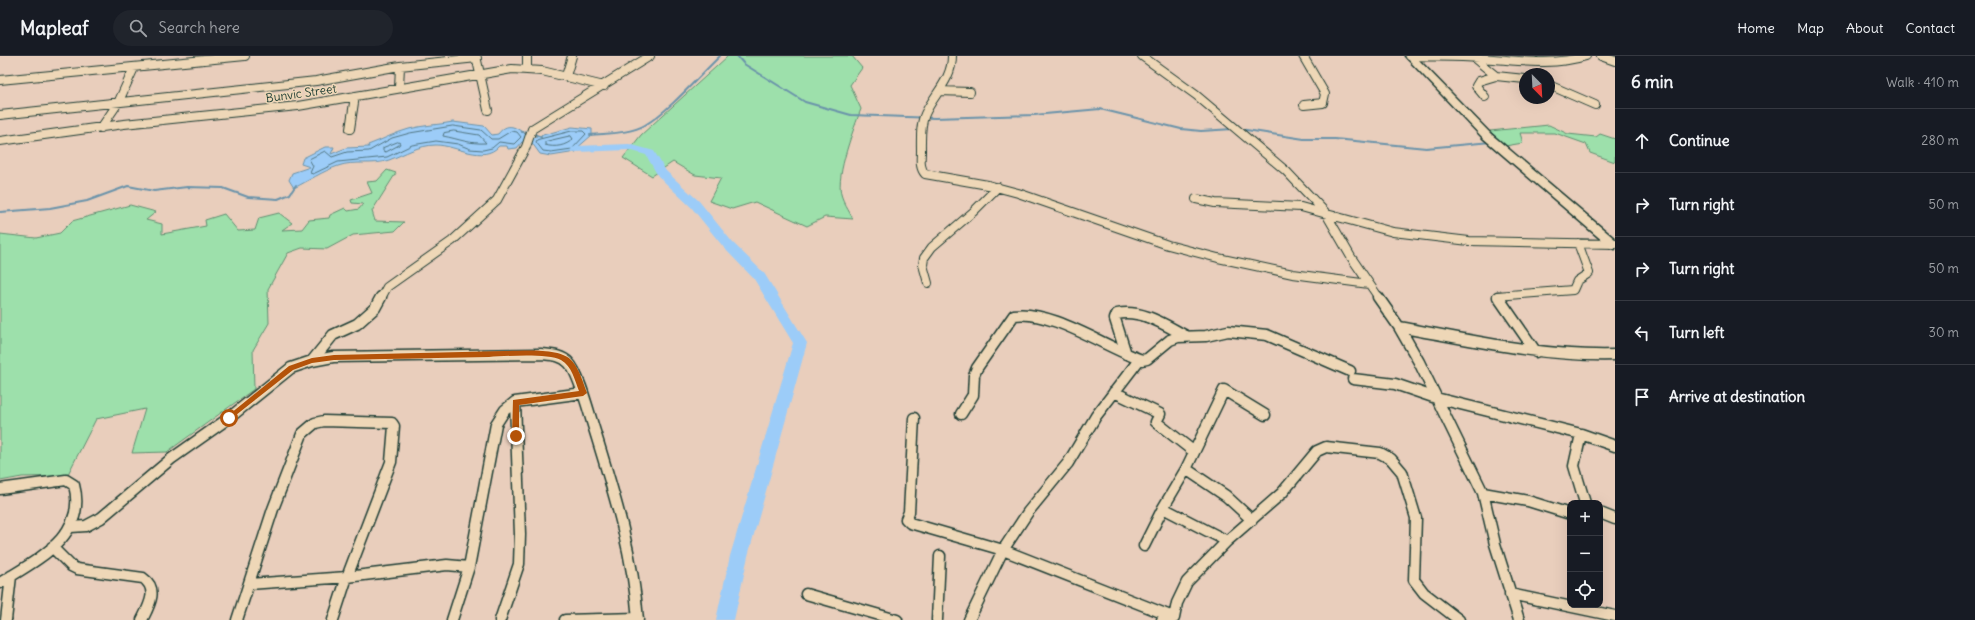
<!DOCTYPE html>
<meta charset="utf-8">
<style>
:root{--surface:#171b24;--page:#20242c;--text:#f1f3f6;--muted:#9ea1a6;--line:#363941}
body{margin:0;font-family:Delius,sans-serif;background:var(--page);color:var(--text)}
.controls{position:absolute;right:12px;bottom:12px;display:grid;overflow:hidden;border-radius:8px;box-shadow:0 4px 16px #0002}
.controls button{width:36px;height:36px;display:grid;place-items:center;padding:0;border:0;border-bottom:1px solid var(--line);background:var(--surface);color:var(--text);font:20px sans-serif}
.compass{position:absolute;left:1519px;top:12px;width:36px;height:36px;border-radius:50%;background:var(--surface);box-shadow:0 4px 16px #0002;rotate:156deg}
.stop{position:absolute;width:12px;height:12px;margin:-9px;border:3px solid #b45309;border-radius:50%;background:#fff}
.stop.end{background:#b45309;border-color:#fff;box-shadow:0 1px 4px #0008}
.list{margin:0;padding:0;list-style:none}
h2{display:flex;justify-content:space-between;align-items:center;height:52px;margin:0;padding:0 16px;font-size:17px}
h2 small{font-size:13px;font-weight:400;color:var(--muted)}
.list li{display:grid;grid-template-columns:26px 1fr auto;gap:12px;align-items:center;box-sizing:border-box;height:64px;padding:0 16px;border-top:1px solid var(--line)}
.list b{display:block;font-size:15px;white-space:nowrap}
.list em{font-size:13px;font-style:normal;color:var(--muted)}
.icon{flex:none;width:22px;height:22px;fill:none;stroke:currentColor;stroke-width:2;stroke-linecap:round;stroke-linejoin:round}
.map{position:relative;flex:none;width:1615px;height:564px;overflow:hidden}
header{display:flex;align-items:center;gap:24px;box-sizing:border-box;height:56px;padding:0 20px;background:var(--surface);border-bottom:1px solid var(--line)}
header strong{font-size:19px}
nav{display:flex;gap:22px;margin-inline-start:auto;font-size:14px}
.search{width:280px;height:36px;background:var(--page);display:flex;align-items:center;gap:10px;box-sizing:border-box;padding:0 14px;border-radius:22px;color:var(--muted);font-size:15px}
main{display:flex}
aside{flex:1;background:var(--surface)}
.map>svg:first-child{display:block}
.green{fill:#9de0ab;stroke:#5e8e70}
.water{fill:#9cccf8;stroke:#6a93aa}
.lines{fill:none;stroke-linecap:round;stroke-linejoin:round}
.shore{stroke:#517682;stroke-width:1}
.stream{stroke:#6a93aa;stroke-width:2}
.river{fill:#9cccf8;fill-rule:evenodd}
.street-far1-casing{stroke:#1f3d34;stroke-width:10}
.street-casing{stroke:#1f3d34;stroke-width:13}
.secondary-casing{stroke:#1f3d34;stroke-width:3}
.street-far1{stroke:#eed7b7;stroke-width:8}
.street{stroke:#eed7b7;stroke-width:10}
.secondary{fill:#eed7b7;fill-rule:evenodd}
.route{fill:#b45309}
.labels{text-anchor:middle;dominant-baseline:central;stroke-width:3;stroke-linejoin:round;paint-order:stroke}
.far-street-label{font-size:12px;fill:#1f3d34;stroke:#eed7b7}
</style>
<header>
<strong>Mapleaf</strong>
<div class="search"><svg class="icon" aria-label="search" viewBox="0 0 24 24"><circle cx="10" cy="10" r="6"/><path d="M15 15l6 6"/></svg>Search here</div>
<nav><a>Home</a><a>Map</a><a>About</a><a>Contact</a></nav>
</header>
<main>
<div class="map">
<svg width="1615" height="564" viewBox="0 0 1615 564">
<rect width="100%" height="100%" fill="#e9cebc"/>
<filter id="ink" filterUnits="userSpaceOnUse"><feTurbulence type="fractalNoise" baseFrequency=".025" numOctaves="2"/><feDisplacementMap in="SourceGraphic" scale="8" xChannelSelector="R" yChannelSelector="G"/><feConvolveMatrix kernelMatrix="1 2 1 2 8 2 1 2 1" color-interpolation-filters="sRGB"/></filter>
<g filter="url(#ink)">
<path class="green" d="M728 0H852L862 12 850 29 861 53C854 72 836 118 841 138 843 146 849 155 853 163L825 161 807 170 755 146 732 153 709 145 721 122 695 119 673 106 652 120 623 102 641 79Z
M1549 69 1568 78 1596 81 1600 78 1615 83V106L1590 97 1586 88 1555 77H1520L1523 87 1505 90 1490 75Z
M387 114 396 117 372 155 375 165 404 166 395 175 353 179 327 193 302 192 288 197 268 233 269 267 253 294 254 333 167 396 132 397 145 353 96 363 67 420 22 421 0 425V178L36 182 60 177 72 165 130 149 156 156 146 164 162 168V178L206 170 205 164 224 158 238 175 255 174 259 162 279 157 292 167 282 174 302 173 309 164 329 162 330 159 345 152 348 155 359 153 363 148 352 147 351 144 372 137 367 126 377 125Z"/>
<path class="water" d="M453 66 484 70 492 79 498 78C510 62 520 76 532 82L572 71 592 73V79L576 93V96L551 100 540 98 532 87 522 86 517 92 508 93 507 90H499C483 108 456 89 436 89 419 89 405 98 389 104 373 110 354 104 338 110 323 115 308 125 294 132L289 124 292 117 310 111 301 108 303 102 325 91H334L331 98 346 92 369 91 368 89C382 84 394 77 409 73 424 69 438 69 453 66Z"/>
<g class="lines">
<path class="shore" d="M453 70 481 74 491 83H498L511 75 517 76 521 81 514 88 499 86 492 92 483 94 470 93 458 88 436 85 412 89 387 101 338 106 313 118 310 117 313 110 309 103 325 95 332 101 347 96 369 95 392 82 410 77Z
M454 75 479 79 486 87C469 88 459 83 443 80L444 77Z
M572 75H583L586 78 572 93 551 96 543 95 536 86 537 84Z
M571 80 573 83C566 90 555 92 545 89V86Z
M398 86 400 87 399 89 386 96 383 95V92Z"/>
<path class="stream" d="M737 0 744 8 805 46 851 59 935 62 1034 59 1100 53 1181 73 1201 75 1233 73
M1240 73 1304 83H1335L1426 92 1491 86
M522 76 527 75 541 81
M590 79C607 77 630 78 645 69 669 55 699 20 720 0
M0 156 50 152 87 145 128 130 154 135 187 131 223 132 248 141 278 143 290 138 296 129"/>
<path class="river" d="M629 88 654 95 666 115 699 145 733 187 764 217 807 287 748 500 734 564H716L730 500 793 287 754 223 725 193 691 151 658 120 646 99 629 94 576 96 570 93 576 90Z"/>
<g class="street-far1-casing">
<path id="street-far1" d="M476 0 488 54
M527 0V13
M952 0C952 24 934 38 925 58 920 69 921 83 921 95 921 103 919 111 925 118L988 129 1018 137 1168 189 1218 202 1293 218 1369 228
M1142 0 1196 39 1286 115 1325 156 1351 201 1379 242
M1303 0 1325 38 1323 47 1304 49
M1410 0C1433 1 1457 0 1480 2 1516 4 1550 11 1586 0
M1601 0 1615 5
M1474 2 1496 20
M566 20 572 0
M0 24 245 0
M1549 29 1595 49
M399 32 400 10
M939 35 970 36
M1485 41 1476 30 1479 25 1496 20 1525 23
M0 59 316 25 400 10 477 2
M101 72 118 47 134 12
M350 73 355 40
M0 85 124 68 298 50 512 13 542 15 604 30
M1196 143 1215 147 1301 151 1393 176 1469 185 1615 188
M928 227 923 209 924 202 932 191 973 156 998 131
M381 242 387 231 452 185 497 144 526 91 532 73 650 0
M1498 242 1497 240 1573 234 1577 225 1589 217 1578 187"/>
</g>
<g class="street-casing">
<path id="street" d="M1378 241 1399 271 1419 306 1483 437 1495 488 1519 564
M1498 241 1536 296
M1399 271C1471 284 1542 301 1615 299
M1126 298 1115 263 1117 258C1142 253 1165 269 1186 280
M312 305 333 279 357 268 375 252 381 241
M1353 323 1395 328 1436 342 1581 378 1615 390
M1114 336 1160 358 1156 366 1193 395
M961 358 973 339 974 319 977 312 1014 259C1050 253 1107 292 1142 304L1147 303 1170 284 1178 281 1206 280 1228 275 1267 279 1350 315
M914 362 909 456 906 463 910 467 1003 494 1173 561
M1581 378 1574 410 1585 447
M1186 413 1226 440 1252 464
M0 433 66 424 74 429C88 480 36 504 0 527
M1483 437 1528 445 1570 458
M1163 452 1227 485
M1600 457 1615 463
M71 471 86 470 101 462 171 403 229 362 291 312 312 305 333 301 541 298C551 299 562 299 569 307 578 316 588 353 592 366 612 431 633 495 638 564
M1144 490 1163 452 1186 413 1224 334 1265 359
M52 491 71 510 77 513 143 522C159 533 149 550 142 564
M249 528 347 521 447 509 469 511
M806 538 897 564
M1510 538 1615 560
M6 564 11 520
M237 564 273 453 302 378 315 367 324 365 392 367 394 370 391 406 347 521 333 564
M452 564 469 511 496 368 505 354 515 346 583 337
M500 564 519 508 520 478 515 346
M565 564 638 562
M937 564 940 500
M969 564 1003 494 1028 456 1068 407 1096 360 1139 304
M1162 564 1174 562 1177 547 1187 526 1227 485 1282 437 1317 395 1326 391 1380 397 1391 403 1402 416 1416 462 1414 524 1424 537 1459 564"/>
</g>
<g class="secondary-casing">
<path id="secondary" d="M1405 0H1415L1491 78 1615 183V193L1611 192 1483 82Z"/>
</g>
<use href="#street-far1" class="street-far1"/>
<use href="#street" class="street"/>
<use href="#secondary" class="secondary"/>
</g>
</g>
<path class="route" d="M505 295C522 295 561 291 572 305 580 314 583 327 587 337L583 340 519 349V380L516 383 512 380 513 344 579 335C575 325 572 310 561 304 548 297 506 300 489 301 437 302 385 303 334 304L312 307 293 314 231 363 229 364 225 362 289 310 312 302 334 299Z"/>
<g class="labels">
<g class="far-street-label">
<text transform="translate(301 37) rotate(-8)">Bunvic Street</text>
</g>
</g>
</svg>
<div class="controls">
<button>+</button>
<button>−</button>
<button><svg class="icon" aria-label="locate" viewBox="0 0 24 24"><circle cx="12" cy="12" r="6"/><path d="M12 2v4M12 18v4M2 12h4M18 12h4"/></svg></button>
</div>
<svg class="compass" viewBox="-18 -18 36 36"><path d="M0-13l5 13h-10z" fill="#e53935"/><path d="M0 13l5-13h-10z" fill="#9ea1a6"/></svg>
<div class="stop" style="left:229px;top:362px"></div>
<div class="stop end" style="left:516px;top:380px"></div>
</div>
<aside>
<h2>6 min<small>Walk · 410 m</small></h2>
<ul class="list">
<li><svg class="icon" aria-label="ahead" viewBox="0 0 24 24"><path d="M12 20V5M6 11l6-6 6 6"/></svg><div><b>Continue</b></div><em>280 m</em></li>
<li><svg class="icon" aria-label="right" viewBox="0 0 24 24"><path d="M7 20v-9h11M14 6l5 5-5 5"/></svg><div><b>Turn right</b></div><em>50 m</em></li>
<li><svg class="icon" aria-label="right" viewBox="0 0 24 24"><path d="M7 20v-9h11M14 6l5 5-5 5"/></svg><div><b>Turn right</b></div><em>50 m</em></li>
<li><svg class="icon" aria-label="left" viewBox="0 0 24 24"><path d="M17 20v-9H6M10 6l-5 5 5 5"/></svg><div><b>Turn left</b></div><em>30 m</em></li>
<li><svg class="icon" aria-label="arrive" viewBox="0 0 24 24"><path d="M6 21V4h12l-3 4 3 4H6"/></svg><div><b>Arrive at destination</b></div></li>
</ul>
</aside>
</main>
